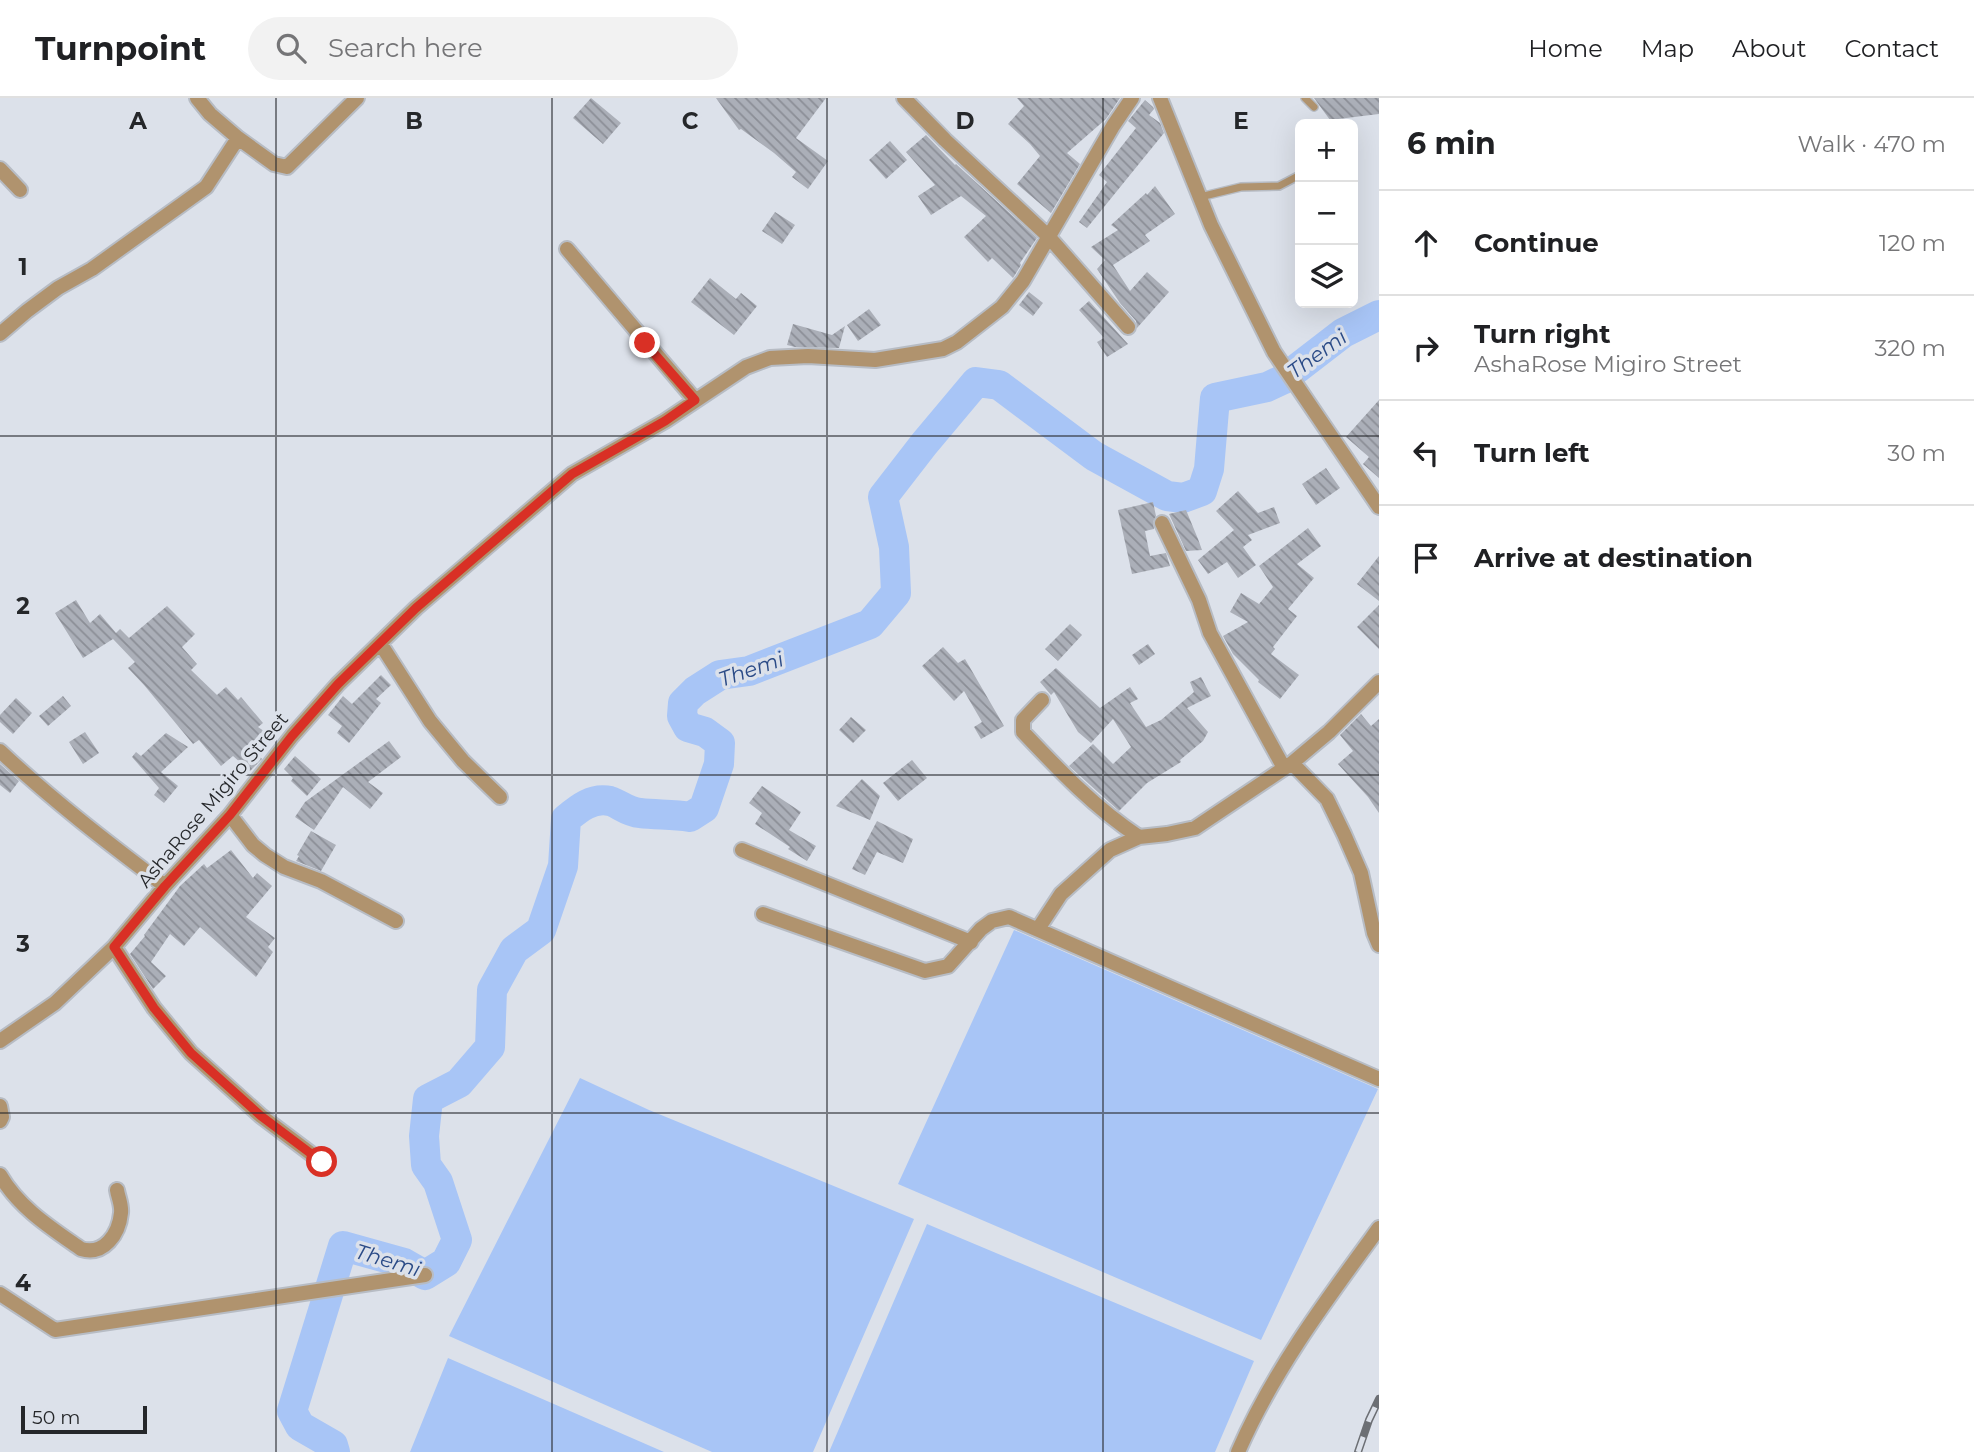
<!DOCTYPE html>
<meta charset="utf-8">
<style>
:root{--surface:#fff;--page:#f2f2f2;--text:#202124;--muted:#757577;--line:#e0e0e0}
body{margin:0;font-family:Montserrat,sans-serif;background:var(--page);color:var(--text)}
.controls{position:absolute;right:21px;top:21px;display:grid;overflow:hidden;border-radius:10px;box-shadow:0 7px 28px #0002}
.controls button{width:63px;height:63px;display:grid;place-items:center;padding:0;border:0;border-bottom:2px solid var(--line);background:var(--surface);color:var(--text);font:35px sans-serif}
.scale{position:absolute;left:21px;bottom:18px;width:126px;box-sizing:border-box;padding-left:7px;border:4px solid #25272a;border-top:0;font-size:19px;line-height:24px;white-space:nowrap;color:#25272a;-webkit-text-stroke:5px #dce1ea;paint-order:stroke}
.stop{position:absolute;width:21px;height:21px;margin:-16px;border:5px solid #d93025;border-radius:50%;background:#fff}
.stop.end{background:#d93025;border-color:#fff;box-shadow:0 2px 7px #0008}
.list{margin:0;padding:0;list-style:none}
h2{display:flex;justify-content:space-between;align-items:center;height:91px;margin:0;padding:0 28px;font-size:30px}
h2 small{font-size:23px;font-weight:400;color:var(--muted)}
.list li{display:grid;grid-template-columns:46px 1fr auto;gap:21px;align-items:center;box-sizing:border-box;height:105px;padding:0 28px;border-top:2px solid var(--line)}
.list b{display:block;font-size:26px;white-space:nowrap}
.list p{margin:0;font-size:23px;white-space:nowrap;color:var(--muted)}
.list em{font-size:23px;font-style:normal;color:var(--muted)}
.icon{flex:none;width:38px;height:38px;fill:none;stroke:currentColor;stroke-width:2;stroke-linecap:round;stroke-linejoin:round}
.map{position:relative;flex:none;width:1379px;height:1354px;overflow:hidden}
header{display:flex;align-items:center;gap:42px;box-sizing:border-box;height:98px;padding:0 35px;background:var(--surface);border-bottom:2px solid var(--line)}
header strong{font-size:33px}
nav{display:flex;gap:38px;margin-inline-start:auto;font-size:24px}
.search{width:490px;height:63px;background:var(--page);display:flex;align-items:center;gap:18px;box-sizing:border-box;padding:0 24px;border-radius:38px;color:var(--muted);font-size:26px}
main{display:flex}
aside{flex:1;background:var(--surface)}
.map>svg:first-child{display:block}
.water{fill:#a8c5f6}
.lines{fill:none;stroke-linecap:round;stroke-linejoin:round}
.river{stroke:#a8c5f6;stroke-width:30}
.building{fill:url(#building-back-hatch)}
.service-casing{stroke:#b7bcc4;stroke-width:10}
.minor-casing{stroke:#b7bcc4;stroke-width:18}
.service{stroke:#b0936e;stroke-width:7}
.minor{stroke:#b0936e;stroke-width:14}
.rail-casing{stroke:#6c6f74;stroke-width:8}
.rail{stroke:#dce1ea;stroke-width:5;stroke-dasharray:16;stroke-linecap:butt}
.route{stroke:#d93025;stroke-width:9}
.grid{fill:none;stroke:#25272a;stroke-width:2;stroke-opacity:0.55}
.labels{text-anchor:middle;dominant-baseline:central;stroke-width:7;stroke-linejoin:round;paint-order:stroke}
.street-label{font-size:19px;fill:#25272a;stroke:#dce1ea}
.water-label{font-size:21px;font-style:italic;fill:#2b4b87;stroke:#dce1ea}
.grid-label{font-size:23px;text-anchor:middle;font-weight:bold;fill:#25272a;stroke:#dce1ea;stroke-width:7;stroke-linejoin:round;paint-order:stroke}
</style>
<header>
<strong>Turnpoint</strong>
<div class="search"><svg class="icon" aria-label="search" viewBox="0 0 24 24"><circle cx="10" cy="10" r="6"/><path d="M15 15l6 6"/></svg>Search here</div>
<nav><a>Home</a><a>Map</a><a>About</a><a>Contact</a></nav>
</header>
<main>
<div class="map">
<svg width="1379" height="1354" viewBox="0 0 1379 1354">
<defs>
<pattern id="building-back-hatch" width="6" height="6" patternUnits="userSpaceOnUse" patternTransform="scale(1.75)"><rect width="6" height="6" fill="#abafb8"/><path d="M-1 5l2 2M0 0l6 6M5-1l2 2" fill="none" stroke="#8b8e96"/></pattern>
</defs>
<rect width="100%" height="100%" fill="#dce1ea"/>
<path class="water" d="M1014 832 1378 991 1261 1242 898 1086Z
M580 980 649 1012 914 1121 813 1354H712L449 1238Z
M927 1126 1254 1263 1215 1354H829Z
M448 1260 664 1354H410Z"/>
<g class="lines">
<path class="river" d="M335 1354 333 1347 300 1328 292 1313 343 1148 404 1165 425 1177 446 1164 457 1142 438 1084 426 1067 424 1038 428 1001 459 985 490 949 492 892 514 852 541 832 563 768 566 721C578 711 592 699 610 703 620 706 627 714 640 715 657 717 673 716 690 719L704 710 719 666 720 645 705 634 688 629 682 618 683 605 695 593 720 577 749 573 870 526 896 495 894 449 883 399 924 346 976 284 999 287 1094 358 1167 398 1183 400 1202 393 1209 371 1215 300 1267 289 1282 282 1343 235 1379 217"/>
</g>
<path class="building" d="M591 0 621 25 603 46 573 20Z
M716 0H826L796 40 828 63 808 91 792 79 796 74 774 55 741 31 739 32Z
M1017 0H1120L1106 21 1067 55 1080 66 1051 115 1017 86 1040 58 1030 46 1008 26 1024 8Z
M1314 0H1379V16L1330 22Z
M1145 2 1153 9 1154 11 1149 17 1160 25 1164 35 1087 130 1079 124 1107 84 1099 77 1136 30 1128 23Z
M926 37 955 67 956 66 1037 140 1020 165 1021 167 1013 180 992 160 988 164 964 139 986 118 961 98 931 117 918 98 935 87 906 54Z
M890 43 907 62 886 81 869 62Z
M1155 88 1175 116 1145 137 1150 143 1113 167 1130 193 1147 174 1169 194 1137 230 1136 223 1120 205 1097 171 1105 162 1091 149 1118 132 1111 127 1146 95 1147 97Z
M775 114 795 127 782 146 762 133Z
M710 180 736 201 741 195 757 208 734 237 691 204Z
M1029 194 1043 205 1033 218 1019 207Z
M1089 203 1128 246 1107 259 1097 244 1104 240 1079 212Z
M869 211 881 227 858 243 847 227Z
M793 226 832 237 845 228 839 250 795 249 787 247Z
M1379 302V380L1363 366 1369 359 1346 339Z
M1326 370 1340 390 1316 407 1302 386Z
M1238 393 1258 415 1274 409 1280 425 1248 437 1252 442 1243 449 1256 467 1238 480 1227 464 1208 476 1198 462 1234 432 1216 413Z
M1153 404 1156 418 1153 424 1154 431 1145 433 1150 458 1166 455 1170 468 1132 476 1118 412Z
M1186 412 1198 441 1202 452 1186 453 1169 416Z
M1308 430 1321 448 1297 466 1314 480 1288 511 1297 518 1273 549 1275 551 1271 556 1299 577 1280 601 1258 584 1259 582 1233 556 1223 538 1248 524 1230 514 1241 495 1259 506 1273 489 1259 468Z
M1379 458V503L1357 486Z
M76 502 90 525 100 516 116 535 120 531 129 540 167 508 195 536 182 549 197 566 191 572 217 597 226 589 238 602 241 599 263 625 258 629 274 640 260 659 262 661 250 673 233 658 221 668 199 642 193 646 144 587 128 570 135 564 113 541 83 560 55 515Z
M1379 507V551L1357 529Z
M1070 526 1082 537 1058 563 1045 551Z
M1148 546 1155 556 1139 567 1132 557Z
M943 549 958 565 965 561 1004 628 981 641 974 629 982 624 964 593 954 603 922 568Z
M1056 570 1100 610 1130 589 1138 601 1130 605 1146 629 1161 622 1194 594 1190 584 1201 579 1211 598 1187 610 1208 634 1203 643 1180 662 1181 664 1147 685 1119 713 1069 668 1093 646 1113 666 1131 649 1113 621 1091 645 1078 634 1054 594 1051 597 1040 584Z
M381 577 391 587 376 601 381 605 349 645 337 635 342 628 328 617 343 598 352 606Z
M63 598 71 608 48 628 39 618Z
M16 600 32 615 13 636 0 624V617Z
M1361 616 1371 628 1379 621V715L1368 699 1338 666 1353 653 1340 637Z
M851 619 866 632 853 645 839 632Z
M85 634 99 655 83 666 69 644Z
M166 635 188 649 161 674 178 688 164 705 154 697 159 690 132 659 136 654 141 658Z
M389 643 401 659 368 684 383 695 370 711 343 689 314 732 295 719 305 704Z
M295 658 321 681 307 698 291 683 293 680 284 671Z
M912 662 927 680 898 703 883 685Z
M0 666 19 683 10 695 0 687Z
M862 681 880 698 870 722 836 708Z
M762 688 801 714 789 732 816 748 807 763 788 751 790 749 755 726 762 715 749 705Z
M877 723 913 741 903 765 877 754 865 777 852 771Z
M311 733 336 747 321 773 296 763 299 758 297 757Z
M231 752 253 780 257 775 272 788 246 819 275 840 268 849 273 854 256 879 200 829 184 848 170 836 151 864 166 878 153 891 130 856 145 838 144 837 180 788 204 766 207 770Z"/>
<g class="lines">
<g class="service-casing">
<path id="service" d="M1305 0 1314 9
M1200 99 1241 89 1279 88 1300 77"/>
</g>
<g class="minor-casing">
<path id="minor" d="M197 0 210 16 238 40 274 66 287 69 357 0
M904 0 945 42 1048 138 1128 229
M1160 0 1211 127 1274 254 1379 409
M0 71 20 92
M567 151 695 302
M0 236 27 213 58 190 92 171 206 89 238 40
M1162 425 1199 502 1210 535 1284 670
M380 545 430 623 463 663 500 699
M1042 602 1023 622V634C1059 672 1095 710 1139 739
M0 653C52 702 108 745 165 788
M1292 665 1327 701 1344 736 1361 775 1374 835 1379 847
M230 717 253 747 265 757 284 769 321 783 396 823
M742 752 971 844
M763 816 925 873 948 868 981 831 992 823 1009 819 1379 981
M1038 831 1061 796 1110 752 1139 739 1167 736 1195 730 1292 665 1329 634 1379 584
M114 849 154 910 191 955 261 1018 322 1064
M0 943 55 905 114 849 165 788 230 717 292 638 338 586 416 510 572 376 665 323 746 269 770 260 808 258 875 262 943 251 957 244 1002 209 1023 183 1113 28 1132 0
M0 1008 2 1019 0 1023
M0 1077C19 1110 51 1130 81 1151 104 1158 119 1136 121 1115 122 1107 118 1099 117 1092
M0 1196 55 1232 425 1177
M1238 1354C1273 1273 1327 1201 1379 1130"/>
</g>
<use href="#service" class="service"/>
<use href="#minor" class="minor"/>
<g class="rail-casing">
<path id="rail" d="M1358 1354 1369 1322 1379 1301"/>
</g>
<use href="#rail" class="rail"/>
</g>
<g class="lines">
<path class="route" d="M322 1064 261 1018 191 955 154 910 114 849 165 788 230 717 292 638 338 586 416 510 572 376 665 323 695 302 645 245"/>
</g>
<path class="grid" d="M276 0V1354M552 0V1354M827 0V1354M1103 0V1354M0 338H1379M0 677H1379M0 1015H1379"/>
<g class="labels">
<g class="street-label">
<text transform="translate(213 702) rotate(-50)">AshaRose Migiro Street</text>
</g>
<g class="water-label">
<text transform="translate(1317 256) rotate(-36)">Themi</text>
<text transform="translate(751 571) rotate(-19)">Themi</text>
<text transform="translate(388 1162) rotate(17)">Themi</text>
</g>
</g>
<g class="grid-label">
<text x="138" y="31">A</text>
<text x="414" y="31">B</text>
<text x="690" y="31">C</text>
<text x="965" y="31">D</text>
<text x="1241" y="31">E</text>
<text x="23" y="177">1</text>
<text x="23" y="516">2</text>
<text x="23" y="854">3</text>
<text x="23" y="1193">4</text>
</g>
</svg>
<div class="controls">
<button>+</button>
<button>−</button>
<button><svg class="icon" aria-label="layers" viewBox="0 0 24 24"><path d="M12 4l9 5-9 5-9-5zM3 14l9 5 9-5"/></svg></button>
</div>
<div class="scale">50 m</div>
<div class="stop" style="left:322px;top:1064px"></div>
<div class="stop end" style="left:645px;top:245px"></div>
</div>
<aside>
<h2>6 min<small>Walk · 470 m</small></h2>
<ul class="list">
<li><svg class="icon" aria-label="ahead" viewBox="0 0 24 24"><path d="M12 20V5M6 11l6-6 6 6"/></svg><div><b>Continue</b></div><em>120 m</em></li>
<li><svg class="icon" aria-label="right" viewBox="0 0 24 24"><path d="M7 20v-9h11M14 6l5 5-5 5"/></svg><div><b>Turn right</b><p>AshaRose Migiro Street</p></div><em>320 m</em></li>
<li><svg class="icon" aria-label="left" viewBox="0 0 24 24"><path d="M17 20v-9H6M10 6l-5 5 5 5"/></svg><div><b>Turn left</b></div><em>30 m</em></li>
<li><svg class="icon" aria-label="arrive" viewBox="0 0 24 24"><path d="M6 21V4h12l-3 4 3 4H6"/></svg><div><b>Arrive at destination</b></div></li>
</ul>
</aside>
</main>
